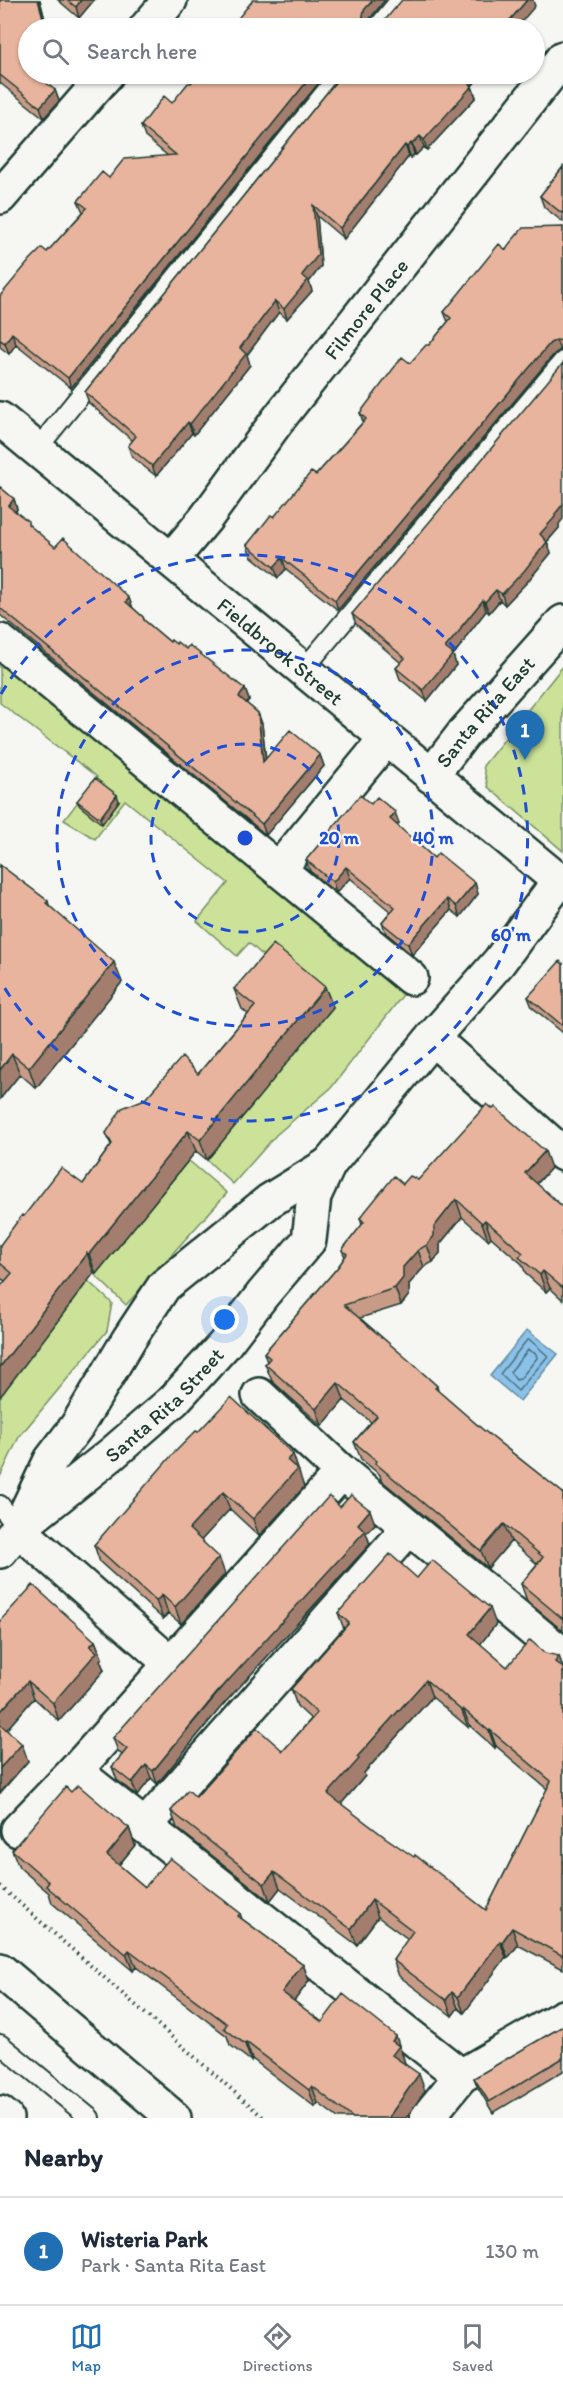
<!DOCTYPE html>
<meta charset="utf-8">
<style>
:root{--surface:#fff;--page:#f6f6f7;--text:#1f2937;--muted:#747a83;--line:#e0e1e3;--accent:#1f6fb2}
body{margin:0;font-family:Itim,sans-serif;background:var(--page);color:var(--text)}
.you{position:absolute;left:225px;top:1320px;width:21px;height:21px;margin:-15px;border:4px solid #fff;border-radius:50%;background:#1a73e8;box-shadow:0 0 0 9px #1a73e833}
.badge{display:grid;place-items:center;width:39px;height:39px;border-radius:50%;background:var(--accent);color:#fff;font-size:20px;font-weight:700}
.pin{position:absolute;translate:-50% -50px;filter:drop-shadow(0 2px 3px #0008)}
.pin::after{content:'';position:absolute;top:32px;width:21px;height:18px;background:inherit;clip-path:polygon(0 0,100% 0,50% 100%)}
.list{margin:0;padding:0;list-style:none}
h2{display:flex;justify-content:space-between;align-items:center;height:78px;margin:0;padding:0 24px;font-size:26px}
h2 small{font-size:20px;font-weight:400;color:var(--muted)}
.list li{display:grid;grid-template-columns:39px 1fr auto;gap:18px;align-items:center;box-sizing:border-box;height:108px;padding:0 24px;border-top:2px solid var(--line)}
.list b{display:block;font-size:22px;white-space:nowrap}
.list p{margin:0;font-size:20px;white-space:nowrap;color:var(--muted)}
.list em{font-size:20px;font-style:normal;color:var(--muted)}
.icon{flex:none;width:33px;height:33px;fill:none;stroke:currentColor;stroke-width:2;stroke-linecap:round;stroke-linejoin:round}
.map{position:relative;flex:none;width:563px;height:2118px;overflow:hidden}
.search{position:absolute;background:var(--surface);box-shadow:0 2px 4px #0004;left:18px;right:18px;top:18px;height:66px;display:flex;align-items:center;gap:15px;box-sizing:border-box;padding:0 21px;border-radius:33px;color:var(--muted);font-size:22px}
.sheet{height:186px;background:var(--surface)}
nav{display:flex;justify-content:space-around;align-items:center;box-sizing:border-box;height:84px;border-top:2px solid var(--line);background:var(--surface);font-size:16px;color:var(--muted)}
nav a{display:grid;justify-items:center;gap:3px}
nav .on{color:var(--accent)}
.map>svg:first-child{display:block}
.green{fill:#cbe298;stroke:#759066;stroke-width:1.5}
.water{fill:#8bc0e8;stroke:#608ca0;stroke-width:1.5}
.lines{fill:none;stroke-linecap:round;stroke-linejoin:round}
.shore{stroke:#4a717c;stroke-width:1.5}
.service-casing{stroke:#1f3d34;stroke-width:22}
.minor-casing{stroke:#1f3d34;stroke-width:38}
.tertiary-casing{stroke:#1f3d34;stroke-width:38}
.secondary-casing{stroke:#1f3d34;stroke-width:38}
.path{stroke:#1f3d34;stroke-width:4;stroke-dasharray:1.5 4.5;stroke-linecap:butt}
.service{stroke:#f6f6f2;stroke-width:18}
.minor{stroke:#f6f6f2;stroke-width:33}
.tertiary{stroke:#f6f6f2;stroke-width:33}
.secondary{stroke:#f6f6f2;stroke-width:33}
.wall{fill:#c89b87;stroke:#1f3d34;stroke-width:1.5;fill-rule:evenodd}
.shaded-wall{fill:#a37e6e;stroke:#1f3d34;stroke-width:1.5}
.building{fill:#e9b49d;stroke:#1f3d34;stroke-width:1.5;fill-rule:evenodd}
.ring{fill:none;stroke:#1d4ed8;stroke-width:3;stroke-dasharray:10 8}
.labels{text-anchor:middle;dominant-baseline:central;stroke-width:4.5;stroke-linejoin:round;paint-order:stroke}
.street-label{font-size:21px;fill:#1f3d34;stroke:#f6f6f2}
.centre{fill:#1d4ed8;stroke:#f6f6f2;stroke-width:3}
.ring-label{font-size:18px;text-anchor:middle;font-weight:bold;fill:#1d4ed8;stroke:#f6f6f2;stroke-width:4.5;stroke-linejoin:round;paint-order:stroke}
</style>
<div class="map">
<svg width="563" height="2118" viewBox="0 0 563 2118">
<rect width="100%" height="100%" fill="#f6f6f2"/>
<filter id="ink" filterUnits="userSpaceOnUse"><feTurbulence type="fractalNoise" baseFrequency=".0167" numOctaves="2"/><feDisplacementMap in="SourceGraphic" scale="12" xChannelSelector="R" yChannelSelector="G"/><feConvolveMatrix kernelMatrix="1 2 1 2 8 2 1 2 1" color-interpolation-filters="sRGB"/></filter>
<g filter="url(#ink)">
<path class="green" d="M0 655 302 911 406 991 331 1088 276 1135 233 1184 207 1160 269 961 249 943 237 956 197 921 228 883 125 800 95 839 64 820 97 777 0 703Z
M563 666V851L488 787 483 766Z
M188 1160 227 1193 126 1305 93 1273Z
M88 1281 112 1303 107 1331 19 1437 0 1477V1397Z"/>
<path class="water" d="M527 1330 558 1354 520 1401 490 1376Z"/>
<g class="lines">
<path class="shore" d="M527 1340H530L548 1356 518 1391 500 1374Z
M528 1350 536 1354 537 1358 520 1379 516 1380 510 1372Z"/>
<g class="service-casing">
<path id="service" d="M377 28 400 0
M37 449 340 74
M303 670 563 361
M0 1505 18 1529
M0 2044 90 2118"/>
</g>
<g class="minor-casing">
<g id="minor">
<path d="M146 28 170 0"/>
<path d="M0 197 107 74"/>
<path id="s1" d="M0 419 563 884"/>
<path id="s2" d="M171 560 206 518 280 417 563 58"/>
<path d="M0 641 411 978"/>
<path id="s3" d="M431 776 464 733 563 622"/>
<path d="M279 869 386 739"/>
<path d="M432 1038 563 1154"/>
<path d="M259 1395 342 1472"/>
<path d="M22 1521 51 1460 77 1426 129 1339 164 1286 269 1201 329 1164"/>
<path id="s4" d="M18 1529 113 1453 174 1400 224 1345 263 1294 309 1240 314 1196 329 1164 432 1038 499 962 559 881"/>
<path d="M18 1529 170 1663"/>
<path d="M75 1771 461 2076"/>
<path d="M146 1825 409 1528"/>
<path d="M18 1830 75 1771 342 1472 563 1655"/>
<path d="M427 2118 461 2076 563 2017"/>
</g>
</g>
<g class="tertiary-casing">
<path id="tertiary" d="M0 1551 18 1529"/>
</g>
<g class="secondary-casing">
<path id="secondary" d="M0 1970 174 2118
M0 2113 6 2118"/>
</g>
<path class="path" d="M0 1886 264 2118"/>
<use href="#service" class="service"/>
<use href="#minor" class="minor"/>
<use href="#tertiary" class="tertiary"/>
<use href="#secondary" class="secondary"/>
</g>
<path class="wall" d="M0 0H40L47 28H28V74L55 90 59 101 44 118 0 83Z
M58 0H94L79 18Z
M326 74 71 388 16 344 9 354 0 347V296L47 252 83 212 78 201 109 178 168 156 145 137 141 126 172 103Z
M342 74H482L472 86 476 97 427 150 424 147 416 155 414 154 411 158 409 156 344 239 317 216 321 266 309 282 312 291 287 319 279 312 247 355 250 365 194 435 192 433 156 476 132 457 128 446 133 441 89 403 85 392Z
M563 167V222L544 207 540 196Z
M563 227V351L560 350 554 354 338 610 286 569 278 578 251 556 247 545 274 517 316 475 363 422 360 413 429 345 448 322 444 312 506 250Z
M0 487 14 499 17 509 16 512 30 526 55 547 133 608 143 617 145 621 170 642 186 649 245 689 249 700 246 703 258 713 262 724 266 759 320 755 324 766 266 835 0 615Z
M559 524V528L547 542 551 553 528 581 505 605 500 600 489 613 486 611 465 638V640L453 655 456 665 427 701 400 679 396 668 401 663 356 624 352 614Z
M77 801H119L102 824 80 806Z
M371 804 399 823 397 826 434 858 475 883 478 894 460 917 451 910 412 955 386 933 382 923 391 912 350 878 336 893 310 871 306 860Z
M0 865 48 901 49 905 122 982 36 1088 20 1074 0 1099Z
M563 964V1033L532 1007 528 997Z
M325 987 333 1007 207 1160 196 1151 96 1274 94 1273 5 1281 0 1278V1245L24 1216 83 1184 111 1145 106 1133 145 1099 198 1074 248 1014 242 1009 234 989Z
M551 1168 537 1184 563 1207V1300L550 1288 546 1292 526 1274 522 1264 491 1237 488 1240 462 1217 440 1244V1253L433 1262 424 1267 409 1284V1295L401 1305 360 1318 437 1386 438 1391 482 1429 563 1493V1631L527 1601 521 1584 537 1564 511 1541 488 1568 381 1480 380 1475 361 1459 354 1442 371 1422 344 1400 322 1426 272 1381 265 1364 267 1362 264 1353 338 1267 345 1257 342 1250 362 1225 360 1218 403 1184 418 1180Z
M198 1432 299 1471 298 1472 304 1487 259 1536 230 1509 201 1540 225 1574 181 1624 168 1613 163 1619 100 1562 94 1545Z
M340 1507 375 1524 366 1533 370 1544 221 1707 157 1784 151 1778 137 1796 117 1780 112 1767 122 1755 118 1751 113 1738Z
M417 1578 496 1624 480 1644 507 1667H563V1969L518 1945 508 1958 506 1957 464 2013 458 2008 452 2016 399 1976 393 1960 408 1939 378 1917 357 1945 280 1888 270 1901 177 1828 171 1811 283 1751 311 1719 297 1706 291 1689 344 1629 338 1613ZM432 1697 468 1727 470 1726 495 1748 496 1746 547 1789 486 1910 386 1838 341 1804 365 1776 364 1773Z
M0 1621 95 1641 102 1658 100 1660 104 1670 59 1721 34 1698 6 1730 28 1761 0 1793Z
M71 1792 129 1828 135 1845 119 1865 145 1887 240 1913 242 1919 303 1964 309 1981 294 2001 322 2022 402 2053 405 2064 425 2091 406 2118H338L318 2103 315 2107 252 2059 251 2061 230 2045 227 2036 136 1967 133 1971 52 1903 49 1893 19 1867 12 1850Z
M563 2026V2071L493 2113 478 2088 474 2078Z"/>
<path class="shaded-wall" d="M38 0H40L47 28H46Z
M81 0H94L79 18 76 7Z
M373 0H385L368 21 367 28 362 21 364 10Z
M527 0H533L535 6 516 28H503Z
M28 52V68L21 62Z
M313 74H326L71 388 68 378Z
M469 74H482L471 86 476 97 427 150 424 140Z
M55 90 59 101 44 118 40 107Z
M420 136 424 147 416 155 412 144Z
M411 143 414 154 411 158 407 147Z
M405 145 409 156 344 239 340 228Z
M313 205 317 216 321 266 309 282 312 291 287 319 284 309Z
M275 301 279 312 247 355 250 365 194 435 190 424 240 348Z
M12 333 16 344 9 354 5 343Z
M556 340 560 350 554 354 338 610 335 600 550 343Z
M188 422 192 433 156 476 152 466Z
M14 499 17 509 12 516 8 506Z
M563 504V519L559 524V528L544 545 540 534 555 514Z
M547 542 551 553 528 581 505 605 502 594Z
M282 558 286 569 278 578 274 567Z
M496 590 500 600 489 613 485 602Z
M129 598 133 608 126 602Z
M483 600 486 611 465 638V640L453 655 456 665 427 701 423 690 445 648 461 627Z
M245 689 249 700 242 707 239 697Z
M258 713 262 724 267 773 263 762Z
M320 755 324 766 266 835 262 824Z
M117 795 119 801 102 824 100 818Z
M395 812 399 823 393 830 390 819Z
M346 867 350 878 336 893 333 882Z
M475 883 478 894 460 917 456 906Z
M447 899 451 910 412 955 408 944Z
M114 962 122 982 36 1088 29 1068Z
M325 987 333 1007 207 1160 200 1140Z
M12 1054 20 1074 0 1099V1070Z
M188 1131 196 1151 96 1274 89 1254Z
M545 1151 551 1168 531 1190 525 1173Z
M456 1199 462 1217 440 1244V1253L433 1262 427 1245 434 1227Z
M485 1220 491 1237 488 1240 482 1223Z
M418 1250 424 1267 409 1284V1295L401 1305 395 1288 403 1267Z
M87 1253 94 1273 0 1397V1367Z
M543 1271 550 1288 546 1292 540 1275Z
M338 1383 344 1400 322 1426 316 1409Z
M293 1454 304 1487 259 1536 253 1519 287 1460Z
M223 1492 230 1509 195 1547 189 1529Z
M370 1510 375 1524 366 1533 370 1544 221 1707 157 1784 153 1771 358 1524Z
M504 1524 511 1541 488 1568 481 1551Z
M219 1557 225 1574 181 1624 175 1607Z
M162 1595 168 1613 163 1619 156 1601Z
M490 1608 496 1624 475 1651 469 1634Z
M95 1641 102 1658 100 1660 104 1670 59 1721 53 1703 90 1646Z
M559 1656 563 1667V1676L555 1662Z
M426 1680 432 1697 364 1773 365 1776 335 1811 328 1794 357 1757Z
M28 1681 34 1698 0 1737V1712Z
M463 1709 470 1726 468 1727 462 1711Z
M490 1730 496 1746 495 1748 489 1731Z
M22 1744 28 1761 0 1793V1768Z
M146 1765 151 1778 137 1796 132 1783Z
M129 1828 135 1845 113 1872 107 1855Z
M274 1872 280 1888 270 1901 264 1884Z
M372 1900 378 1917 357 1945 351 1929Z
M512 1928 518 1945 508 1958 502 1942Z
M500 1941 506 1957 464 2013 458 1997Z
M129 1950 136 1967 133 1971 126 1954Z
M303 1964 309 1981 288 2009 282 1992Z
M452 1992 458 2008 452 2016 446 2000Z
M396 2036 405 2063 399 2072 392 2055V2041Z
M246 2042 252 2059 251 2061 245 2044Z
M419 2074 425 2091 406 2118H388Z
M312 2086 318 2103 315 2107 309 2090Z"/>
<path class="building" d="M0 0H38L46 28H28V52L21 62 28 68V74H35L55 90 40 107 0 75Z
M67 0H81L76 7Z
M253 0H373L364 10 362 21 366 26 376 28 381 25 402 0H527L503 28H222L226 23 231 27Z
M199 74H313L68 378 12 333 5 343 0 340V296L30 260 42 248 47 252 87 208 78 201 102 172 109 178 124 159 176 155 141 126 164 96 172 103 188 83H191Z
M342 74H469L465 78 472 86 424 140 420 136 412 144 411 143 407 147 405 145 340 228 313 205 318 255 302 275 308 280 284 309 275 301 240 348 246 354 190 424 188 422 152 466 128 446 136 436 85 392Z
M563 167V214L540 196Z
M563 227V341L556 340 550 343 335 600 282 558 274 567 247 545 271 515 274 517 311 472 316 475 366 419 360 413 402 357 410 363 426 345H429L451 318 444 312 499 244 506 250 510 243 523 228Z
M563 363V504L555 514V517L540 534 547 542 524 571 502 594 496 590 485 602 483 600 461 627V629L445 648 453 654 423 690 396 668 405 658 352 614Z
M0 487 14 499 8 506 28 521V524L55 547 63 538 129 598 126 602 143 617 144 620 170 642 171 640 176 644 177 642 186 649 189 645 245 689 239 697 258 713 263 762 290 730 320 755 262 824 0 608Z
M95 778 117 795 100 818 77 801Z
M360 795 371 804 377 797 395 812 390 819 434 858 438 853 475 883 456 906 447 899 408 944 382 923 395 907 346 867 333 882 306 860Z
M0 865 48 901 46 903 114 962 29 1068 12 1054 0 1070Z
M273 944 325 987 200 1140 188 1131 89 1254 87 1253 0 1367V1287L12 1273 0 1263V1245L22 1215 24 1216 61 1168 83 1184 112 1144 106 1133 122 1108 145 1099 182 1057 198 1074 255 1006 234 989Z
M560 961 563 964V1026L528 997Z
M487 1104 493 1109 495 1107 545 1151 525 1173 563 1207V1288L543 1271 540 1275 519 1257 523 1253 485 1220 482 1223 456 1199 434 1227V1236L427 1245 418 1250 403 1267V1278L395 1288 344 1305 412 1363 437 1386 435 1388 482 1429 563 1493V1619L521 1584 543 1557 504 1524 481 1551 375 1463 377 1461 354 1442 377 1416 338 1383 316 1409 265 1364 270 1358 264 1353 338 1267 347 1254 342 1250 364 1222 360 1218 394 1176 403 1184 410 1176 418 1180Z
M231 1397 293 1454 287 1460 297 1469 253 1519 223 1492 189 1529 219 1557 175 1607 162 1595 156 1601 94 1545 172 1455 196 1431 198 1432Z
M351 1495 370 1510 358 1524 365 1531 216 1694 153 1771 146 1765 132 1783 112 1767 127 1749 113 1738 329 1496 340 1507Z
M390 1554 417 1578 432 1560 490 1608 469 1634 507 1667 530 1640 545 1653 559 1656 555 1662 563 1668V1956L512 1928 502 1942 500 1941 458 1997 452 1992 446 2000 393 1960 413 1931 372 1900 351 1929 274 1872 264 1884 171 1811 188 1790 196 1797 257 1728 283 1751 317 1713 291 1689 349 1623 338 1613ZM426 1680 462 1711 463 1709 489 1731 490 1730 551 1781 486 1910 415 1855 414 1857 386 1838 328 1794 359 1759 357 1757Z
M33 1585 95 1641 90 1646 97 1652 53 1703 28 1681 0 1712V1621Z
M0 1724 22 1744 0 1768Z
M78 1785 129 1828 107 1855 145 1887 170 1858 240 1913 238 1916 303 1964 282 1992 322 2022 343 1994 396 2036 392 2041 399 2046 392 2055 419 2074 388 2118H353L312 2086 309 2090 246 2042 245 2044 224 2028 227 2024 129 1950 126 1954 46 1886 49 1882 12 1850 66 1787 71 1792Z
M563 2026V2058L489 2102 474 2078Z"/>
</g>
<g class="ring">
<circle cx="245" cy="838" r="94"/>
<circle cx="245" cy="838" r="188"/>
<path d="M1 694A283 283 0 1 1 1 982"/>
</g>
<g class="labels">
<g class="street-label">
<text stroke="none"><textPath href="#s2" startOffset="318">Filmore Place</textPath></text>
<text stroke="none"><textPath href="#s1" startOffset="364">Fieldbrook Street</textPath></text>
<text stroke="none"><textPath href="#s3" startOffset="84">Santa Rita East</textPath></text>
<text stroke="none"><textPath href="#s4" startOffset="192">Santa Rita Street</textPath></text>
</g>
</g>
<circle cx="245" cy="838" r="9" class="centre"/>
<g class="ring-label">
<text x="339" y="844">20 m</text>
<text x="433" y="844">40 m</text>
<text x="511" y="941">60 m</text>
</g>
</svg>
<div class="you"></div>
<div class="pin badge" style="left:525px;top:760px">1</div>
<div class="search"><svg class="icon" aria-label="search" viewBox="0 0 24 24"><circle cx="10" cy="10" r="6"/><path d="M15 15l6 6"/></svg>Search here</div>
</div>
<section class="sheet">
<h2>Nearby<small></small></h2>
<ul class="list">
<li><span class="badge">1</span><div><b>Wisteria Park</b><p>Park · Santa Rita East</p></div><em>130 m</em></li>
</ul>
</section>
<nav>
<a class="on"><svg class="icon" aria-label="map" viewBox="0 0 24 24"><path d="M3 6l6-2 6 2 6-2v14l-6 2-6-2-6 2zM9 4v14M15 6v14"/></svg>Map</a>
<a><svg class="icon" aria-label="directions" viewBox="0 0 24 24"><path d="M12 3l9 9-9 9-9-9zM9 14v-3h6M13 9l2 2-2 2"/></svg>Directions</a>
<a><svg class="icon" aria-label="saved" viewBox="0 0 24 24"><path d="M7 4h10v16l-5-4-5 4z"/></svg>Saved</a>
</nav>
